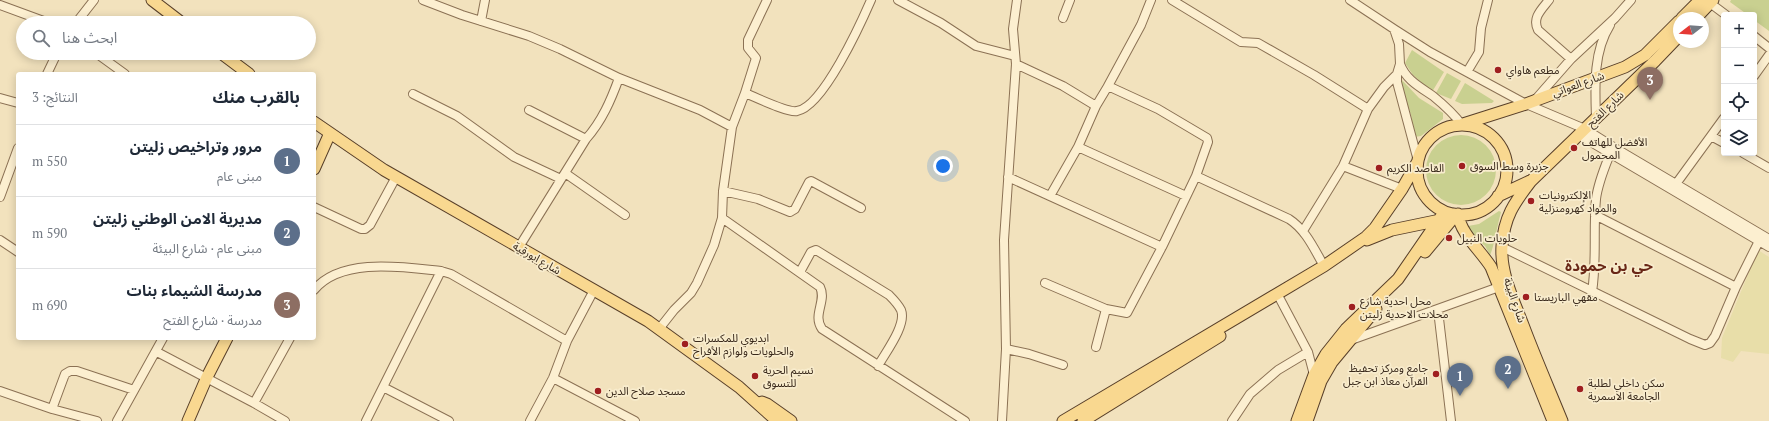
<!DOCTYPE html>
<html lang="ar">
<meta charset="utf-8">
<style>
:root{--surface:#fff;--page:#f6f6f7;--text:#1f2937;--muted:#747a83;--line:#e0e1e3;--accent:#db2777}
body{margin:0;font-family:"PT Serif","Noto Sans Arabic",serif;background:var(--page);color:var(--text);direction:rtl}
.controls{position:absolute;right:12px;top:12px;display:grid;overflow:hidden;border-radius:4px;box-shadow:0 2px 10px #0003}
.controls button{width:36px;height:36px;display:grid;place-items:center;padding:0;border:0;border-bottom:1px solid var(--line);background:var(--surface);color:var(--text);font:20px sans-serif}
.compass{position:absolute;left:1673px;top:12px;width:36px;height:36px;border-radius:50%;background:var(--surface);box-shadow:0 2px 10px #0003;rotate:253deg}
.you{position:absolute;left:943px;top:166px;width:14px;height:14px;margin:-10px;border:3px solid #fff;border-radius:50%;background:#1a73e8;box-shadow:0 0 0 6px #1a73e833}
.badge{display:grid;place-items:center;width:26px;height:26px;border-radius:50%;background:var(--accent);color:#fff;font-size:13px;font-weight:700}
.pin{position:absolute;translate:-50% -33px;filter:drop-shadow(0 1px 2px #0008)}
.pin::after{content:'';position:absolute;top:21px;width:14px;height:12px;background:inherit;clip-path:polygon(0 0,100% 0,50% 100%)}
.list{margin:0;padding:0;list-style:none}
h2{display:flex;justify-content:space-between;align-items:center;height:52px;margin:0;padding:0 16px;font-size:17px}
h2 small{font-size:13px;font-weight:400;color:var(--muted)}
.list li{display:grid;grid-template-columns:26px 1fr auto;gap:12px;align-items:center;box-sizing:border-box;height:72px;padding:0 16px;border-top:1px solid var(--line)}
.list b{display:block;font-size:15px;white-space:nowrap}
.list p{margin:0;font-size:13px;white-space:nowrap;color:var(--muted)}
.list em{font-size:13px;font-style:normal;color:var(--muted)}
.icon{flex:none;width:22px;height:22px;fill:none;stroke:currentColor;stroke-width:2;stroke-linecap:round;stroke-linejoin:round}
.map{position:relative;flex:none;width:1769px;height:421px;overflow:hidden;direction:ltr}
.search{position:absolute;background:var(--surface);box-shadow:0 2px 10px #0003;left:16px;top:16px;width:300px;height:44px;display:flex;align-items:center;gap:10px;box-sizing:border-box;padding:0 14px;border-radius:22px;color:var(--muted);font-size:15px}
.panel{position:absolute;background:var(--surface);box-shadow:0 2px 10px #0003;left:16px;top:72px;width:300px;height:268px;border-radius:4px;direction:rtl}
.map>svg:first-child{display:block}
.farmland{fill:#e8dea9}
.green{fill:#c9d090}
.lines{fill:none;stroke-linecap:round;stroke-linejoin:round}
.minor-casing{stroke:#8b7154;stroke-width:10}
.major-casing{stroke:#583f29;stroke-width:13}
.minor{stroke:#fcefd0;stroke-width:8}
.major{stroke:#f9d890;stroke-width:11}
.poi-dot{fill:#9f1f20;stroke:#f8eccd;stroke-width:1.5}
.labels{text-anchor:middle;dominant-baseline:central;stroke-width:3.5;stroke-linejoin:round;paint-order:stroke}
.poi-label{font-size:11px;fill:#39291b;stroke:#f8eccd;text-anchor:start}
.street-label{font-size:11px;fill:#39291b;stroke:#f8eccd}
.district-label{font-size:15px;font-weight:bold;fill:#692716;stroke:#f8eccd}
</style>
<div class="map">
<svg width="1769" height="421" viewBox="0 0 1769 421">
<rect width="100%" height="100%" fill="#f2e2bd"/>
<path class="farmland" d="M1758 250 1769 257V354L1741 351 1733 362 1721 358 1722 338Z"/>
<path class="green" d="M1731 0H1769V31L1754 20V15H1748L1730 2Z
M1412 50 1444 72 1432 92 1413 75 1405 63Z
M1447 73 1461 81 1451 99 1436 93Z
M1398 79H1401L1419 98 1443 113V119L1421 136 1414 137 1411 115Z
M1465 83 1494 101 1492 103 1462 104 1455 101Z
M1426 170a35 35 0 1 1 70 0a35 35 0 1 1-70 0Z
M1499 211 1501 212 1500 216C1498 223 1493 251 1490 255L1485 246 1466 229 1468 226 1479 224Z"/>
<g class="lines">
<g class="minor-casing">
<path id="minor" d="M423 0 462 15 529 36 560 49 619 78 700 110 732 127
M898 0 941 23 976 46 1015 56
M1172 0 1241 42 1258 43 1314 75 1368 109
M1549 0C1541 10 1532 18 1538 30L1571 59
M1710 3 1726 15
M0 5 49 23
M1063 18 1070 0
M481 21 485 0
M76 23 94 0
M1394 29 1430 52 1526 104 1585 129 1615 148 1769 239
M1754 36 1769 48
M96 53 125 74
M1016 64 1063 86 1096 106
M1400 64C1406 80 1420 87 1433 96 1444 105 1454 114 1462 125
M1467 72 1479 52 1481 28 1488 0
M47 74 57 53
M1397 74V82L1418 161
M1754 76 1769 55
M1108 86 1141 25 1151 0
M745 93 756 58 748 48V40L767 0
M413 94 457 116 514 157 561 179
M0 98 18 103
M1535 100 1571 59 1615 18 1631 0
M1596 118C1595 87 1593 52 1610 25
M1579 135 1769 247
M1711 136 1724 143
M586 139C602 121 611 100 619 78
M1743 153 1769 168
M1343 166 1402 189
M565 173 625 215
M1008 177 1162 247 1196 176 1289 219C1306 230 1314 249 1324 266
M1673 188 1724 118
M723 191 758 199 790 212 795 209 809 182 811 181 861 208
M1050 196 1078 147
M1186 196 1078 147 1096 106 1108 86 1158 109 1207 138 1208 142 1196 176
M0 197 18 148
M314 207 361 229H365L370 225 396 177
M1595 215 1736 287
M722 218 820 287C827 301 812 315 822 329L965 421
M1303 231 1343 166 1368 109 1384 87 1397 74 1400 64 1399 44 1394 29 1350 0
M0 240 18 252
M519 247 586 139 529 110
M1502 247 1690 339 1705 345 1710 343 1715 336 1736 287 1759 241
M441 271 451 274 567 341
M800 272 811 252 816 250 889 295C893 299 898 304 901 310 907 325 885 353 878 366
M1045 283 1106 309 1127 313 1162 247
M314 290C341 257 403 267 441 271L366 421
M1592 292C1597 261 1593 230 1596 199 1598 183 1604 169 1610 154
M1280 299 1308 352 1314 375
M1438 310 1451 421
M659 329 674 310 691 293 697 283 714 245 722 218 723 191 732 127 745 93C755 97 788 113 797 111 823 107 861 23 871 0
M1351 340 1499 287
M1096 347 1106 309
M1006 349 1029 354 1063 365
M157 352 254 403 285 421
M553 378 635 421
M383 387 449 421
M0 391 52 409 97 421
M254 403 290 338
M52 409 65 374 70 371H77L134 390
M117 421 163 338
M530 421 553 378 567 341 594 290
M1002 421 1006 349 1004 240 1016 64 1013 29 1017 0
M1232 421 1250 394 1278 370 1308 352"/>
</g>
<g class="major-casing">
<path id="major" d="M152 0 182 23
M1682 18 1700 0
M1696 18 1713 0
M221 53 249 74
M314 122 384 170 648 321 739 387 777 421
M1463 124 1526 104 1625 67 1645 55 1679 21
M1417 170a45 45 0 1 1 90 0a45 45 0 1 1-90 0Z
M314 169 330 133
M1498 196 1530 181
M1458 214C1460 233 1481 251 1491 267L1553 421
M1367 240 1392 230 1445 219 1454 214
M1425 252 1454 217
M762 402 767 404 791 421
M188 421 207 377 227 338
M1063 421 1324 266 1366 237 1375 228 1402 189 1418 161
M1083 421 1220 336
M1297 421 1314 375 1326 354 1346 329 1398 279 1440 218
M1307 421 1321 381 1332 362 1376 309
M1562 421C1549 389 1535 357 1523 325 1514 301 1500 273 1502 246 1504 217 1514 203 1531 181L1655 61 1679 36"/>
</g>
<use href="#minor" class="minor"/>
<use href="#major" class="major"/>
</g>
<g class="poi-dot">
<circle cx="1498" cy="70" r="4"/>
<circle cx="1574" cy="148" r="4"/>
<circle cx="1462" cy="166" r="4"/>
<circle cx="1379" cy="168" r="4"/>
<circle cx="1531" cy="201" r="4"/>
<circle cx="1449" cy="238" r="4"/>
<circle cx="1526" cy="297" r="4"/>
<circle cx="1352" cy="307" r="4"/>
<circle cx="685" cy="344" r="4"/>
<circle cx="1436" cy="374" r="4"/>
<circle cx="755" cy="376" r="4"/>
<circle cx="1580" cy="389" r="4"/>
<circle cx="598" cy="391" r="4"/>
</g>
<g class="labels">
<g class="poi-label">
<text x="1506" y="70">مطعم هاواي</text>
<text x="1582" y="142">الأفضل للهاتف<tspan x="1582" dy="13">المحمول</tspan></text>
<text x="1470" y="166">جزيرة وسط السوق</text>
<text x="1387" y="168">القاصد الكريم</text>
<text x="1539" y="195">الإلكترونيات<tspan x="1539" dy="13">والمواد كهرومنزلية</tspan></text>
<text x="1457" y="238">حلويات النبيل</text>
<text x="1534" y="297">مقهي الباريستا</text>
<text x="1360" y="301">محل احدية شارع<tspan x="1360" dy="13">محلات الاحدية زليتن</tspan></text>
<text x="693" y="338">ابديوي للمكسرات<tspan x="693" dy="13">والحلويات ولوازم الأفراح</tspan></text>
<text x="1428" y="368" text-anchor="end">جامع ومركز تحفيظ<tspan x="1428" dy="13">القرآن معاذ ابن جبل</tspan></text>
<text x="763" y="370">نسيم الحرية<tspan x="763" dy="13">للتسوق</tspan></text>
<text x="1588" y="383">سكن داخلي لطلبة<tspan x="1588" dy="13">الجامعة اﻻسمرية</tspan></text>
<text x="606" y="391">مسجد صلاح الدين</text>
</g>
<g class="street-label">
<text transform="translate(1578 84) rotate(-20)">شارع العواتي</text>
<text transform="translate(1605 109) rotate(-44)">شارع الفتح</text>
<text transform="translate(537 258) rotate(30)">شارع ابورقية</text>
<text transform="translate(1515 300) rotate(71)">شارع البيئة</text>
</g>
<g class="district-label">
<text x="1609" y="265">حي بن حمودة</text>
</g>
</g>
</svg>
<div class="controls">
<button>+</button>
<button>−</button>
<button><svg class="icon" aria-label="locate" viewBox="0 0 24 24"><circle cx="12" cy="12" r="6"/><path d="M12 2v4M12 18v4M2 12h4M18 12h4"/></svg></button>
<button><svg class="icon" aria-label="layers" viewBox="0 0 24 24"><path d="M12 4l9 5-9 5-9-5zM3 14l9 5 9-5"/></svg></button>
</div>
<svg class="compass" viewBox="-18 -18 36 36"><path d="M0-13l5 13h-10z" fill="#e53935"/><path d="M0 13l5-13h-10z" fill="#747a83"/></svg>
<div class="you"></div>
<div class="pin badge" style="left:1460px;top:396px;background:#5c6f8a">1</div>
<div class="pin badge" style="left:1508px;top:389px;background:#5c6f8a">2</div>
<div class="pin badge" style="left:1650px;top:100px;background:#8d6e63">3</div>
<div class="search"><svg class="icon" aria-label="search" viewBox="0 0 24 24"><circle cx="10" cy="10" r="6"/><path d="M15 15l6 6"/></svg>ابحث هنا</div>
<section class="panel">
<h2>بالقرب منك<small>النتائج: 3</small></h2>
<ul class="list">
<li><span class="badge" style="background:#5c6f8a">1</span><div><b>مرور وتراخيص زليتن</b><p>مبنى عام</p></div><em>550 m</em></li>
<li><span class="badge" style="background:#5c6f8a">2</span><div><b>مديرية الامن الوطني زليتن</b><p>مبنى عام · شارع البيئة</p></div><em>590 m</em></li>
<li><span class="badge" style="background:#8d6e63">3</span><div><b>مدرسة الشيماء بنات</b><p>مدرسة · شارع الفتح</p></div><em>690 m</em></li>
</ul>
</section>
</div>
